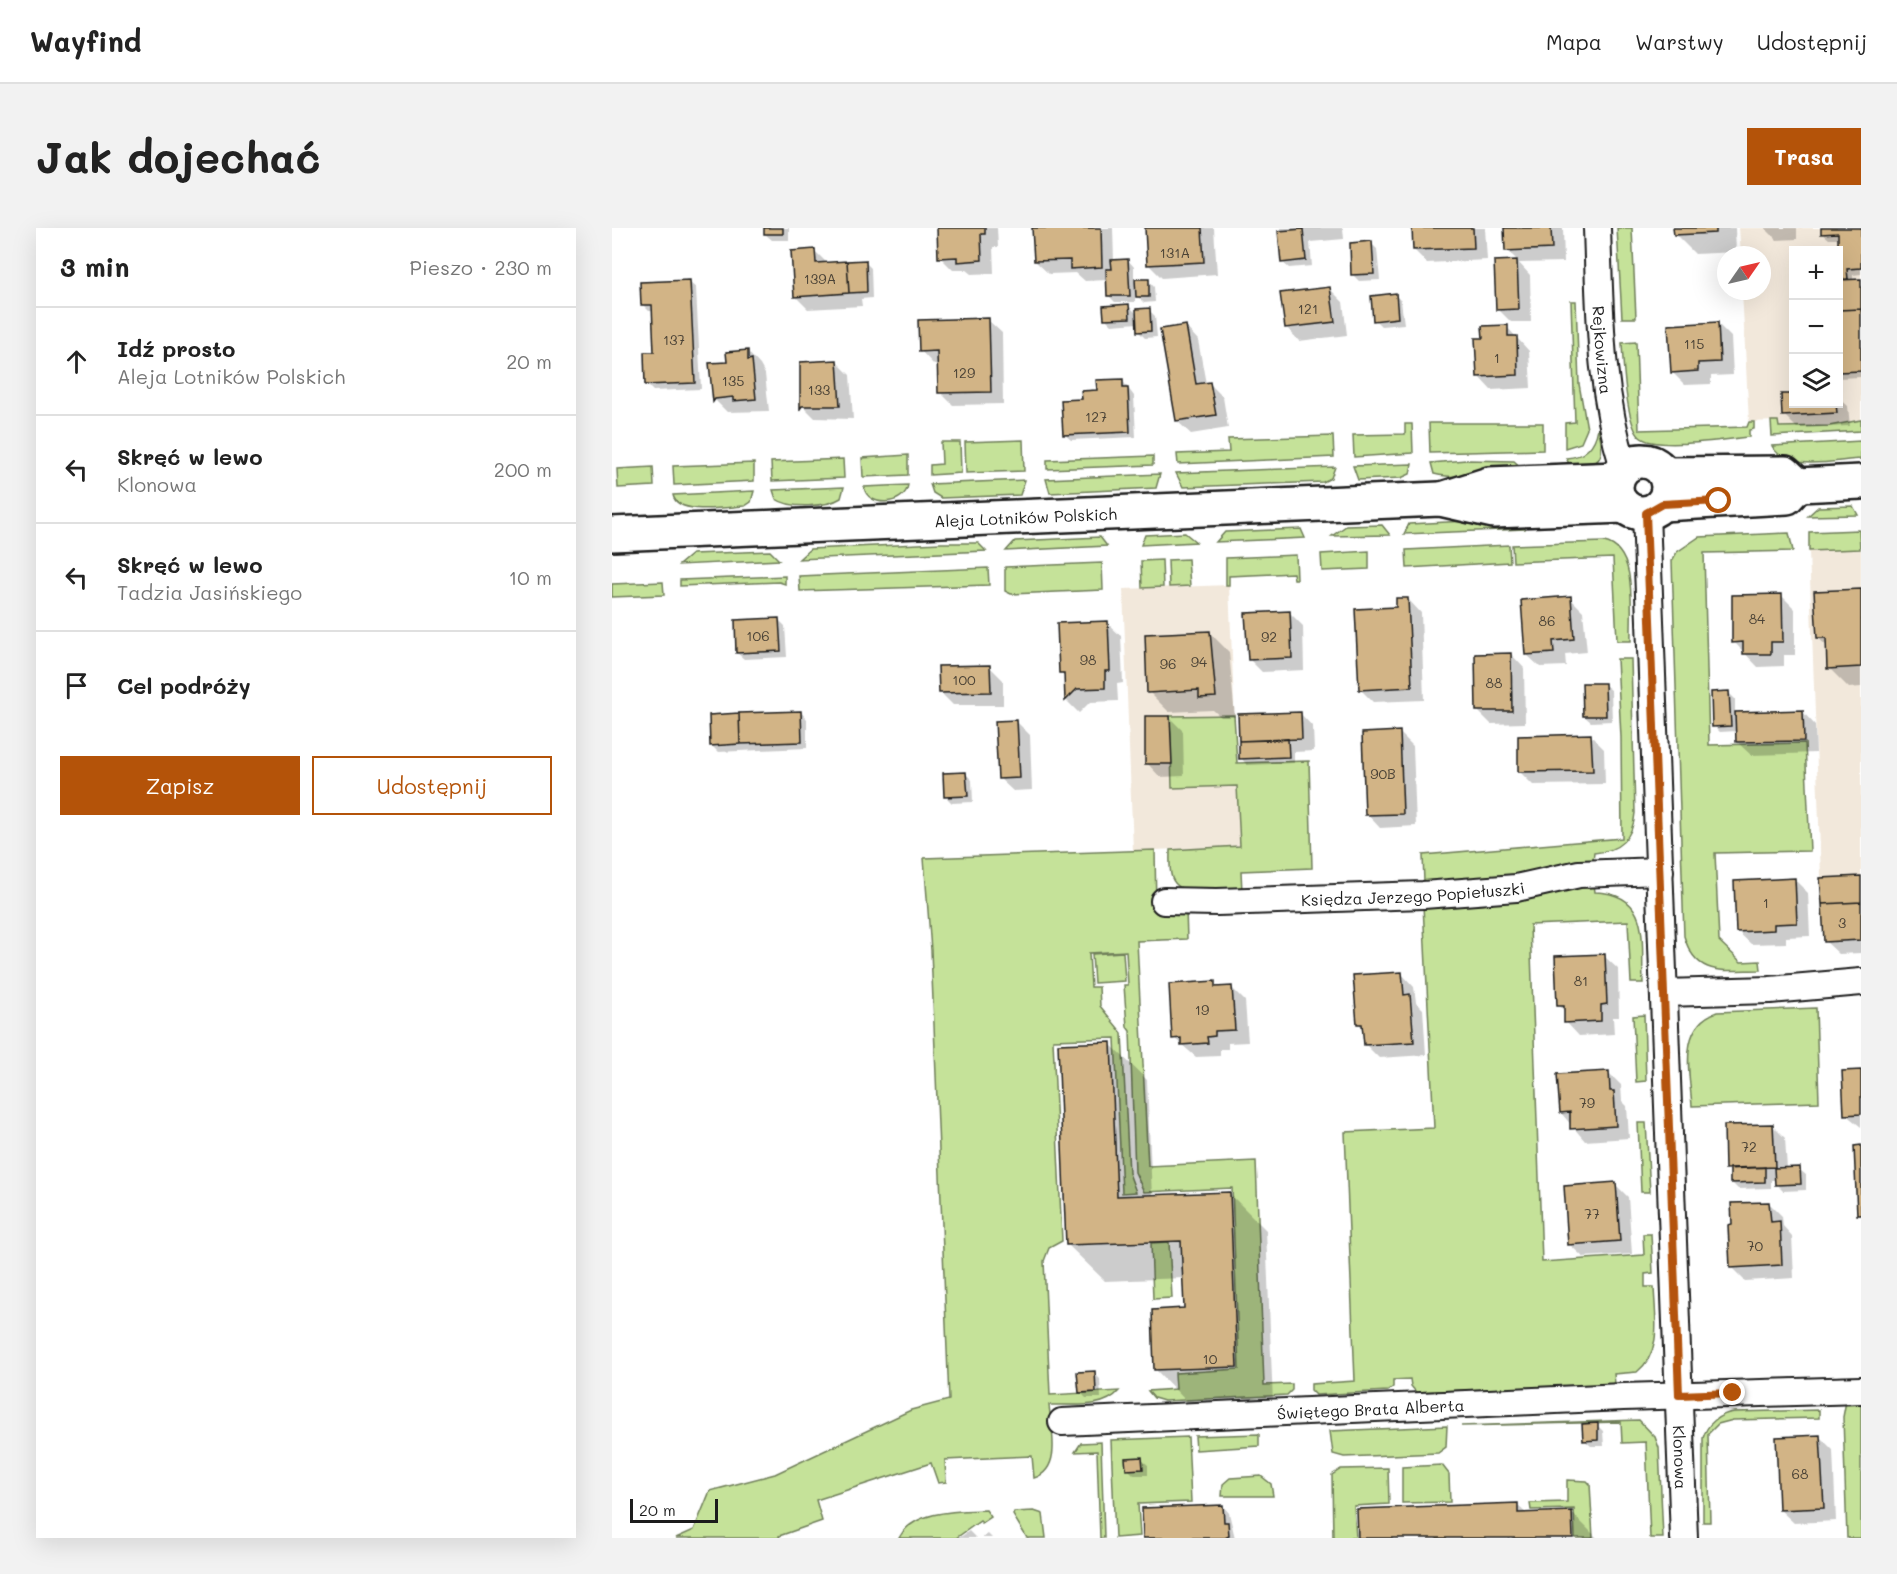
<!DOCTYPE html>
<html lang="pl">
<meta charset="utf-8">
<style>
:root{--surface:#fff;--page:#f2f2f2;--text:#222;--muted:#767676;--line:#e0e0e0;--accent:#b45309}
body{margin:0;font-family:Mali,sans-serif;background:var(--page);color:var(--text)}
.controls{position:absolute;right:18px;top:18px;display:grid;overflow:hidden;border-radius:0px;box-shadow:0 6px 24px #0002}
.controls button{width:54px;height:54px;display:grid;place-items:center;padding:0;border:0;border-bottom:2px solid var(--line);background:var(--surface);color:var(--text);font:30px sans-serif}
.compass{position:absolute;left:1105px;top:18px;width:54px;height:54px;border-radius:50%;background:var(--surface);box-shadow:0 6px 24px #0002;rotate:56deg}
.scale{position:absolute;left:18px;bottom:15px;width:88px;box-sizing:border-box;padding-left:6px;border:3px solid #1c1c1c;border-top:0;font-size:16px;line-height:21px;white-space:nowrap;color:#1c1c1c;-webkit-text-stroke:4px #fff;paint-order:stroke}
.stop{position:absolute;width:18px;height:18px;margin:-14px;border:4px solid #b45309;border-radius:50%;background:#fff}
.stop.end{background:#b45309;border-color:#fff;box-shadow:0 2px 6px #0008}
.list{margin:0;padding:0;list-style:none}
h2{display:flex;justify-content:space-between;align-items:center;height:78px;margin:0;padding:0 24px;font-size:26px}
h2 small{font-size:20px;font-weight:400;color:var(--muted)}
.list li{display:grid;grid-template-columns:39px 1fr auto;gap:18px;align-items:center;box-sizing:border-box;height:108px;padding:0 24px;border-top:2px solid var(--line)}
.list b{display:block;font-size:22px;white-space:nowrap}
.list p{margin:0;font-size:20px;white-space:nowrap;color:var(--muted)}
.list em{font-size:20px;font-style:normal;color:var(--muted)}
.actions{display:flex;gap:12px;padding:18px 24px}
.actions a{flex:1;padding:14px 0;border:2px solid var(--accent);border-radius:0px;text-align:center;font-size:21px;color:var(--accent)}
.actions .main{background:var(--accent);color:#fff}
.icon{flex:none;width:33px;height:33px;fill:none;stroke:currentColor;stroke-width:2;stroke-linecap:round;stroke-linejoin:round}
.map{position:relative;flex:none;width:1249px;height:1310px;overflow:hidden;border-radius:0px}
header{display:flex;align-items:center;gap:36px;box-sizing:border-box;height:84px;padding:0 30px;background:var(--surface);border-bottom:2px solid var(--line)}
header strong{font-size:28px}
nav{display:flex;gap:33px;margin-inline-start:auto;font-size:21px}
.intro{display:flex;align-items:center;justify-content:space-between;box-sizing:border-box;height:144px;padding:0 36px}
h1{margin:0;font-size:42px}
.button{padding:15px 27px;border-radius:0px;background:var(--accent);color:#fff;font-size:21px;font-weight:700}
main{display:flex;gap:36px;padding:0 36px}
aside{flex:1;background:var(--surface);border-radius:0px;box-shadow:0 6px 24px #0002}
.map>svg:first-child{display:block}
.built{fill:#f2e8db;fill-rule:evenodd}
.green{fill:#c5e299;stroke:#707f5a;stroke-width:1.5}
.shadow{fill:#0003;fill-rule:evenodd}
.building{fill:#d2b486;stroke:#1c1c1c;stroke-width:1.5}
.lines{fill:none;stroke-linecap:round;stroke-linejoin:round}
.street-casing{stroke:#1c1c1c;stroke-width:30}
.secondary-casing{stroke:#1c1c1c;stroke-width:38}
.street{stroke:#fff;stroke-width:26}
.secondary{stroke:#fff;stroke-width:33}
.route{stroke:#b45309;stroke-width:8}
.labels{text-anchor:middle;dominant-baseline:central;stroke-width:5;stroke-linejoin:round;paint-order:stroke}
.number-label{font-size:14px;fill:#4a4236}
.street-label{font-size:16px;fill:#1c1c1c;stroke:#fff}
</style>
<header>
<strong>Wayfind</strong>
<nav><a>Mapa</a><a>Warstwy</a><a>Udostępnij</a></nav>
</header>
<div class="intro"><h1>Jak dojechać</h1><a class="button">Trasa</a></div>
<main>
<aside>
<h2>3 min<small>Pieszo · 230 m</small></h2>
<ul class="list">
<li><svg class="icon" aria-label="ahead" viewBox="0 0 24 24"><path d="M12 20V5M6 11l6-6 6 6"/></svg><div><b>Idź prosto</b><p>Aleja Lotników Polskich</p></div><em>20 m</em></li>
<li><svg class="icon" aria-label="left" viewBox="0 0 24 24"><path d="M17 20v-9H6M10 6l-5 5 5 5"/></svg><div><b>Skręć w lewo</b><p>Klonowa</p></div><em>200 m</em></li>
<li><svg class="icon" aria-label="left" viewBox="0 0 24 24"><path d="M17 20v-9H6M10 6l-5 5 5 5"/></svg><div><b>Skręć w lewo</b><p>Tadzia Jasińskiego</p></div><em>10 m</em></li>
<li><svg class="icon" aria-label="arrive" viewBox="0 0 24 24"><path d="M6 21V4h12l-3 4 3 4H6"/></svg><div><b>Cel podróży</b></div></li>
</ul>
<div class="actions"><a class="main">Zapisz</a><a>Udostępnij</a></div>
</aside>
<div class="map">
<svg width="1249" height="1310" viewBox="0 0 1249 1310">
<rect width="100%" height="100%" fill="#fff"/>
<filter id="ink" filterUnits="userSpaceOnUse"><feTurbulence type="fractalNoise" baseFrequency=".0167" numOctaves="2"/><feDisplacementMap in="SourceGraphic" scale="12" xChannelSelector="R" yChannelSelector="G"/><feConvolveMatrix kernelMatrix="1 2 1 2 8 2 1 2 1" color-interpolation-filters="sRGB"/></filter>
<g filter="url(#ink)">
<path class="built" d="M1127 0H1249V192L1217 198 1167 199 1166 193 1137 194 1130 63H1150V27H1129ZM1182 22H1226V176H1182Z
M1249 321V674L1210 676 1197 323Z
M617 357 628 618 521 623 511 361Z"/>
<path class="green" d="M1005 0H1020L1024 90H1010Z
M959 73H964L967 156 975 201 969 215 953 220V195L963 194Z
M1024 114 1027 202 1135 199 1137 194H1142V201L1137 202V209C1115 211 1043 223 1028 209 1014 197 1011 134 1010 115Z
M1249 192V203L1160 208 1159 193H1166L1167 199 1217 198Z
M817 195H931V222L818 225Z
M793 196H800L801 225 742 229 741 207 793 206Z
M986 200C994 230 990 237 960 241L954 230C973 229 983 218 986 200Z
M721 208 722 229 566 236 565 226 617 224 616 211Z
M411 212 412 243 354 245 353 214Z
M1249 213V231C1223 232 1175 245 1160 218Z
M329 214H348L349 245 318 247V237L330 236Z
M296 227V247L251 249 250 230Z
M541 228V237L435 241V232Z
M231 231 232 250 160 253 159 234Z
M854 232 902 233 911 241C883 245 851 253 822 246L819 235Z
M142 235V253L62 257 61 238Z
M800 236 798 246 789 250 746 252 741 238Z
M41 239 42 258 6 260 5 241Z
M723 239 719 250 711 254 571 259 564 245Z
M548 246 544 260 438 265 434 251Z
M413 252 408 267 329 270 321 265 318 256Z
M296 257C293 278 255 280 252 259Z
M232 259 229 270C215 279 178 281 164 271L161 262Z
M142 263 139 274 133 278C115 279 65 288 61 267Z
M1241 278 1246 287 1196 288 1206 279Z
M912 290 913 301 792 306 797 296Z
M770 297 778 307 720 308 734 298Z
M689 301 693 310 604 314 613 304Z
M1247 302 1248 321 1197 323V304Z
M573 305 584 314 529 317 533 307Z
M1177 305 1181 323 1092 325 1097 517 1193 515 1198 623 1103 625 1107 713 1129 734 1148 733 1149 742C1112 742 1084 750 1072 708L1060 333 1065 324 1087 309Z
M488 309 495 318 394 323 403 313Z
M992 314C1027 321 1018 385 1019 413H1005L1001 330 901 334 900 317Z
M329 315H366L374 323 187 331 198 321Z
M897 317 898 334 795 340 794 322Z
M158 323 167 332 67 337 80 326Z
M757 323V341L710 343 709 326Z
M684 327 685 351H682L681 345 617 348V357H614V330Z
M576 331 578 358 557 359 556 332Z
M550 332 551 359 530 360 529 333Z
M490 335 491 362 399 366 393 363V339Z
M376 340 377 357 188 363 187 348Z
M173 348V356L167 354 68 358V352Z
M51 354 52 367 0 369V356Z
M1005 431H1019L1023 585C1021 611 1007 623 982 625L981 633 904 648 812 654 811 627 1010 610 1009 509Z
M622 487 625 535 697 533 700 640 629 643 630 664C611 664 568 671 560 650 557 642 558 630 558 622L628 618 625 558 560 560 558 488Z
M543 622 544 681 574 682 575 711 525 713 536 938 644 933 652 1157 680 1156V1162L675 1167 552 1173 542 1170 536 1163 564 1161 563 1145 627 1141 620 960 532 964 523 944 518 803 515 799 512 757H516L514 723 477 725 479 759H487L488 778 510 805 517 945 524 964 510 965 503 810 441 812 450 1013 437 1020 432 1033 438 1167 507 1163C491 1182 460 1176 437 1177 439 1200 451 1241 422 1250L420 1228 333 1232 334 1254 326 1255 319 1235 204 1272 210 1293 167 1308 168 1310H64L82 1302 98 1263 163 1246 299 1182 337 1172 319 722 312 630Z
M982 656 983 664C1040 666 1029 713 1031 755H1019L1016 693 918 697 930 1034 1032 1027 1031 1006H1039L1041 1045 1033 1046V1059H1042C1043 1089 1051 1123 1025 1144L1002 1146 1003 1156 804 1164 799 1158 798 1151 781 1152V1159L776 1163 704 1167 699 1162V1156L743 1153 733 904 822 900 811 677 916 669Z
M511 724 513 753 482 755 480 726Z
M1204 780 1207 874 1080 878C1078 846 1065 798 1105 784Z
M1032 787 1034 853 1024 854 1021 788Z
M1026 895H1034L1038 964H1029Z
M557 1014 560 1070 541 1071 539 1015Z
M1234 1173H1249V1310H1235L1231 1189Z
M1207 1182V1190L1121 1192 1106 1196 1096 1206 1098 1294H1091V1210C1095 1196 1107 1186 1122 1184Z
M1027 1192 1043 1209 1047 1220 1051 1310H1038L1034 1214 1010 1215 1009 1194 849 1198Z
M835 1198 834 1219 826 1225 732 1229 721 1226 718 1203Z
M647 1206V1218L584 1222 583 1208Z
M576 1209 579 1274 526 1276 528 1308 503 1310 499 1212Z
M489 1214 492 1310H488L485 1223 463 1224 469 1215Z
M830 1237 837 1246 838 1274 790 1275V1239Z
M776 1240 777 1276 742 1278 744 1310H721L720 1247 729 1241Z
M649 1248 659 1256 661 1268H610L611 1256 618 1250Z
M955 1252 975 1253 978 1256 981 1310H963L962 1281 919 1282 918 1275 955 1274Z
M374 1282 379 1289 370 1295 368 1293 344 1310H287C301 1282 347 1283 374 1282Z
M422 1283 431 1286 434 1310H415L401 1287 402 1284Z"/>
<path class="shadow" d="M153 0H177V12H160L153 6Z
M326 0H385L386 19H381L382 45 360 46 355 42H341L328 29Z
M422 0H501L502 33 516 32 522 39V53L536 52 542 59 543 74 532 75 523 66V74H503L497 68 496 52 473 53 464 45 437 46 423 33Z
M534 0H602L605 46 550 50 537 37Z
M668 0H731L732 11 698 14 700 38 677 40 670 34Z
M801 0H873L875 32 815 35 802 22Z
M894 0H951L952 34 907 35 918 47 919 94H899L886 81 884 34 906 33 895 22Z
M1063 0H1123L1124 24 1083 26 1063 6Z
M1153 0H1185V11L1165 12Z
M1210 0H1249V46L1241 47V53L1249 52V149L1226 150 1228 11H1217L1210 5Z
M759 15 765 21 768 52 747 53 741 47Z
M203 23 216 36 253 34 259 40 260 70 249 71 250 78 196 81 183 68Z
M77 54 84 60 89 161 41 163 35 157 44 125 42 83H37L31 77Z
M718 61 731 74 735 107 687 113 674 99Z
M783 67 789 73 792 96 769 98 763 92Z
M517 78 526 87 537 82 543 88 545 109 533 110 527 104 526 95 500 97 494 91Z
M376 92 390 105 391 176 341 177 328 164 327 137H322L309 123Z
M1106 96 1119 109 1121 147 1099 148V156L1073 157 1060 144Z
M573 98 586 112 594 156H598L611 169 616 200 579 206 565 193Z
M895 99 917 123 919 160 879 162 866 148 872 112Z
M135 123 148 137 153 146 157 183 115 184 102 171 117 135Z
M225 134 238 147 241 191 203 190 190 177Z
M510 152 522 168 524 209 459 212 452 206 486 164Z
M1226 169 1236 178 1238 198 1185 200 1172 187 1182 176H1226Z
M1249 362V459L1237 460 1217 440 1216 419 1206 410 1204 365Z
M1170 368 1183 381V427H1172V438L1146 439 1122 414Z
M958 370 971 383 975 424 953 426 954 438 928 439 914 426Z
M796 371 809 385 812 472 761 474 748 461 786 381Z
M678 385 691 398 692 442 650 444 637 431Z
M167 392 173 398 175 429 132 431 125 425Z
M495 395 509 408 511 455 505 456 506 473 478 474 467 485 454 472 453 449 449 444Z
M597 404 617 424 623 489H609L601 482 557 484 537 464Z
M899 426 912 440 913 495 879 496 866 483Z
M378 439 391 452V477H341L328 464Z
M992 456 999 462 1000 493 979 494 972 488Z
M1116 464 1123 471V485L1190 483 1203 497 1204 525 1139 527 1125 514V503L1108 504 1102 498Z
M189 484 195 491V520L106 524 100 518Z
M688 485 701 499 702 523 682 524V535L635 537 629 530 627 487ZM684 509V512L639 514V511Z
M558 490 571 503 572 548 548 549 535 535Z
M405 494 418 507 420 562 401 563 387 550Z
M788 505 801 518 804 598 768 600 755 586Z
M979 508 992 521 993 556 921 557 908 544Z
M354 546 360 552 361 574 340 575 334 569Z
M1249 649V725L1227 726 1213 713 1210 652Z
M1183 652 1196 665 1198 708 1174 709V715L1139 716 1125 703Z
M992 728 1006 741 1007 789H1001L1002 806 967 808 954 794 953 784 947 777Z
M789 745 802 759 804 774 811 781 814 827 767 830 753 816 752 801 746 795Z
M602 755 608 761 620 760 633 773 636 814 616 815V821H608V828L584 829 562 810Z
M498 816 535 852 540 969 617 965 654 1002 661 1175 580 1179 544 1142 574 1082 573 1050 493 1053 456 1017Z
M996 844 1009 857 1010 873 1015 878 1017 910 973 913 949 885Z
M1232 844H1249V899L1233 886Z
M1160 897 1173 910 1175 941H1187L1194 947V962L1171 963 1164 956V952H1159V960L1126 961 1120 955V945L1115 940Z
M1003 956 1016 969 1020 1026 971 1029 957 1016Z
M1157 975 1170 988 1171 998 1180 1008 1182 1050 1133 1053 1119 1039Z
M482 1145 488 1151 489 1170H474L468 1164Z
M985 1197 991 1203 992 1218H979L972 1212Z
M1208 1209 1221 1222 1224 1293 1182 1295 1168 1282Z
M529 1231 536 1237V1247H522L516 1241Z
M905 1277 915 1286 960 1285 985 1310H748Z
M611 1278 617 1285 623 1310H533Z
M357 1303 364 1310H347Z
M376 1306 380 1310H370Z"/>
<path class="building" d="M152 0H171V6H152Z
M325 0H373V6H369L370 32 345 34V29L326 30Z
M420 0H489L490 39 458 41V32L422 33Z
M533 0H590L592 34 535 37Z
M800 0H861L862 20 801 22Z
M892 0H939L940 21 893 23Z
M1061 0H1104V5L1062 7Z
M1209 0H1249V40L1235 41 1236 51 1226 52V5L1209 6Z
M691 1 694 32 669 35 666 3Z
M760 13 762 46 739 47 738 15Z
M203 21 204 35 235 33 237 65 182 69 179 23Z
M516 31 518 68H495L494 41H500L499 32Z
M254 32 255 64 237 65 235 33Z
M905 32 907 81 884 82 882 33Z
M523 51H537V69H524Z
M1249 51V81L1226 82V52Z
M78 52 83 155 33 157 32 124H42L40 77H29L28 54Z
M718 59 723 94 673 100 668 65Z
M784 65 786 90 761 93 759 68Z
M517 76 518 90 492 91 491 78Z
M538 80 539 103 525 104 524 81Z
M1249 81V143L1226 144V82Z
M377 90 379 164 326 165 325 123 307 124 306 92Z
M1106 94 1108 134 1086 135V143L1059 145 1056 97Z
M574 97 584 156 598 154 604 187 564 193 548 101Z
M896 97V108H905L906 147 865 149 863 110H871L870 98Z
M136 122V132L140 131 144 171 121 173V169L103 171 101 174 97 135 115 134 114 124Z
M225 132 228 178H190L188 181V134Z
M511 151V160H516L518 204 451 207 449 172 470 171 469 163 485 162 484 152Z
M1169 166H1182V176H1224L1225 185 1170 188Z
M1249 361V439L1215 441 1214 410H1205L1202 363Z
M1170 366 1171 414H1159V426H1131V414L1120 415V367Z
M959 368 962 411 941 413 942 425 913 427 909 372Z
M784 370H796L800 459 747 462 743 381 784 379Z
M678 383 680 430 636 432 633 385Z
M167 390 169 423 124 425 123 392Z
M496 393 498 443H493V460L465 461 453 473 452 445H447L445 395Z
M598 403 604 469 587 470V462L535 465 533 406Z
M899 425 900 483H864L863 426Z
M378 437 379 464 327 465 326 438Z
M970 455H993L994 488H971Z
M1117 463 1119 498 1100 499 1099 464Z
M1191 482 1192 513 1124 514 1123 484Z
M189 483 190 514 128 516 127 485Z
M689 484 690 511 627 513 626 486Z
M127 485 128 516 98 518 97 487Z
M533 488H558L560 536H533Z
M405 492 408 550 386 551 383 493Z
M788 503 791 586 753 587 750 505Z
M979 506 981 543 906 544V508Z
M676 511 677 529 627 531V513Z
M354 544 356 568 332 569 331 545Z
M1249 648V674L1210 676 1208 650Z
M1183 650 1185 695 1162 696V702L1124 704 1122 653Z
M1249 674V712L1212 714 1210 676Z
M993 726 995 776 989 777V793L952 795V778H945L943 728Z
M790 744 792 767 798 766 802 814 752 817 750 796H745L741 747Z
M603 753V759L620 758 623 802 603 803V808L595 809 596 815 569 817V810L560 811 557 756Z
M499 814 505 968 618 964 625 1139 542 1142 540 1082 572 1080 569 1013 454 1017 446 816Z
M1249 842V886L1232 887 1230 843Z
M997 843 998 863H1002L1004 898 958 901V884L948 885 945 846Z
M1161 896 1163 939 1113 941 1112 897Z
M1249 917V987H1245L1242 918Z
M1153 939V954L1118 955V940Z
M1188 939 1189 956 1163 957 1162 940Z
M1004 954 1008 1013 956 1017 952 958Z
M1157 974 1159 994 1168 993 1170 1037 1118 1040 1116 997 1120 996 1119 975Z
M483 1143 484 1164 467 1165 465 1144Z
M986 1195V1212L971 1213 970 1196Z
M1208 1207 1212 1280 1167 1282 1164 1209Z
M530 1229 531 1241 514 1242 513 1230Z
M906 1275V1285L960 1283 961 1310H746L745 1281Z
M611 1277 612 1294H616L617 1308 613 1310H531L530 1280Z"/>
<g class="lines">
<g class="street-casing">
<g id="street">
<path id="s1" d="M985 0C988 83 987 160 1012 240"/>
<path id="s2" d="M1034 285 1072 1310"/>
<path id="s3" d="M552 673 605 674 811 667 904 660 967 646 1048 643"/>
<path d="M1052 765 1158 762 1249 754"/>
<path id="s4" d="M450 1194 1011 1169 1249 1162"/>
</g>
</g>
<g class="secondary-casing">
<g id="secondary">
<circle cx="1030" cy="259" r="26"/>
<path d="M1053 246 1173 245 1186 257 1249 254"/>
<path d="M830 271 877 256 1005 251"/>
<path d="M1050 276 1175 269 1186 257"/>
<path id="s5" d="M0 306 828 271 881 283 1012 278"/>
</g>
</g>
<use href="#street" class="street"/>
<use href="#secondary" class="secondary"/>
</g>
</g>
<g class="lines" filter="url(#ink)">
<path class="route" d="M1107 273 1050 276 1034 285 1067 1167 1121 1165"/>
</g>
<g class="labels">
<g class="number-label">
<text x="563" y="24">131A</text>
<text x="208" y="50">139A</text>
<text x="696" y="80">121</text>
<text x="62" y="111">137</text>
<text x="1082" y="115">115</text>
<text x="885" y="129">1</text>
<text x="352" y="144">129</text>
<text x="121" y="152">135</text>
<text x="207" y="161">133</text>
<text x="484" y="188">127</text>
<text x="1145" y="390">84</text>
<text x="935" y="392">86</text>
<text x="146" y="407">106</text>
<text x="657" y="408">92</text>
<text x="476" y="431">98</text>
<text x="587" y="433">94</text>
<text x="556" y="435">96</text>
<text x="352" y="451">100</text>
<text x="882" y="454">88</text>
<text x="771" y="545">90B</text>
<text x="1154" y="674">1</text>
<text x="1230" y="694">3</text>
<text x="969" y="752">81</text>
<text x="590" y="781">19</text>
<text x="975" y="874">79</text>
<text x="1137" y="918">72</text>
<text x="980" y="985">77</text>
<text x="1143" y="1017">70</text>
<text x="598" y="1130">10</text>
<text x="1188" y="1245">68</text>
</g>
<g class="street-label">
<text stroke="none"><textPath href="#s1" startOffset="122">Rejkowizna</textPath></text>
<text stroke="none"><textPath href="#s5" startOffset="414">Aleja Lotników Polskich</textPath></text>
<text stroke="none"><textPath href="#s3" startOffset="249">Księdza Jerzego Popiełuszki</textPath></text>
<text stroke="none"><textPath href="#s4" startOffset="309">Świętego Brata Alberta</textPath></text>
<text stroke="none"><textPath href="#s2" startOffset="945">Klonowa</textPath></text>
</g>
</g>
</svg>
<div class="controls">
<button>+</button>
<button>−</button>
<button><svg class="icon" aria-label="layers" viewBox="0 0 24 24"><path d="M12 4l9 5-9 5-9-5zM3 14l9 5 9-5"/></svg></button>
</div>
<svg class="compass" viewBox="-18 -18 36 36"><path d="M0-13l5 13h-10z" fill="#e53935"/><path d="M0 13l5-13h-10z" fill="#767676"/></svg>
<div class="scale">20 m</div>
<div class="stop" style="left:1107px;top:273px"></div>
<div class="stop end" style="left:1121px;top:1165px"></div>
</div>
</main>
